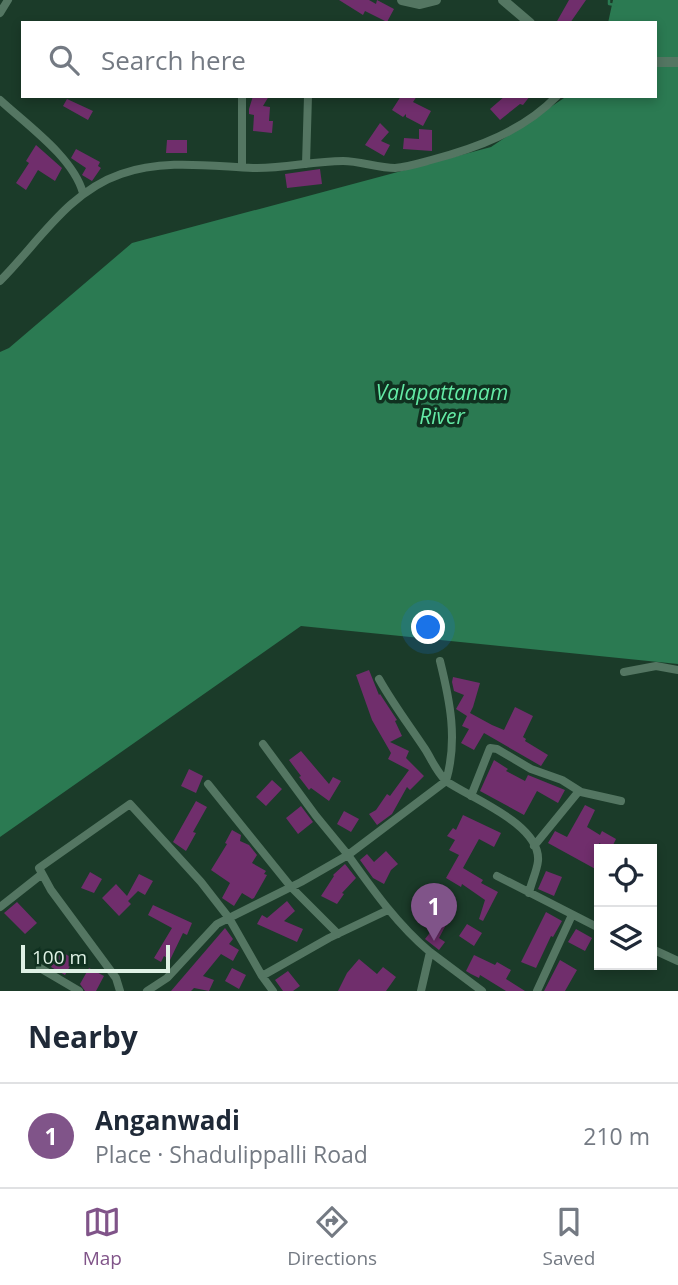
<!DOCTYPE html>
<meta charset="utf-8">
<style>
:root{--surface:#fff;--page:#f2f2f3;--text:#1f2937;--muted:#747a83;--line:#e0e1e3;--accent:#805489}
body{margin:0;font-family:"Open Sans",sans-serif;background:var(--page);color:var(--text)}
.controls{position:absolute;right:21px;bottom:21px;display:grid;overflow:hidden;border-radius:0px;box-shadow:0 4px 10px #0003}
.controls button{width:63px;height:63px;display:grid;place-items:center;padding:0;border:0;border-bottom:2px solid var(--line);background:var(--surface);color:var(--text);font:35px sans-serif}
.scale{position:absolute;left:21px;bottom:18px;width:149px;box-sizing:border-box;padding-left:7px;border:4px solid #dff1e5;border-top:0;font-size:19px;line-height:24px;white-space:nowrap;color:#dff1e5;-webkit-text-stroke:5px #103120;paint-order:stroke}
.you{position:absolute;left:429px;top:628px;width:24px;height:24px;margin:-18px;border:5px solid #fff;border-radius:50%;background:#1a73e8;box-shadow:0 0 0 10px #1a73e833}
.badge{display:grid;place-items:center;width:46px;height:46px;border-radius:50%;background:var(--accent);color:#fff;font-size:23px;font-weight:700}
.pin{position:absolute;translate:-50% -58px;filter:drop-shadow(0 2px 4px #0008)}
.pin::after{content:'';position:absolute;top:37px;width:24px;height:21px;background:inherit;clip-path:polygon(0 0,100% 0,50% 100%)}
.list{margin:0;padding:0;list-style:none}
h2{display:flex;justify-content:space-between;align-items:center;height:91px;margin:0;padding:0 28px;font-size:30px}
h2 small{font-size:23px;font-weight:400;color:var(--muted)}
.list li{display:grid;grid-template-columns:46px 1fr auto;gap:21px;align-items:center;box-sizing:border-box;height:105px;padding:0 28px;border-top:2px solid var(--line)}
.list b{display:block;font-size:26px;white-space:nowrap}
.list p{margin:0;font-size:23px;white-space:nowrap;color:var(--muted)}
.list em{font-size:23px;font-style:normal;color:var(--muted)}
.icon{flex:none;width:38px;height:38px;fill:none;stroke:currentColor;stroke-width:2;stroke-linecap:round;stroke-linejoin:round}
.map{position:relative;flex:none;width:678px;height:991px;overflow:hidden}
.search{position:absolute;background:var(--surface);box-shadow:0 4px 10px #0003;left:21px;right:21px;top:21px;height:77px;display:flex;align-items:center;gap:18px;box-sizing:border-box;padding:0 24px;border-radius:0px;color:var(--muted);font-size:26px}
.sheet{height:196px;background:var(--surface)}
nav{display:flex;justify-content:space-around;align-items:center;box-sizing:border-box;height:98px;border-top:2px solid var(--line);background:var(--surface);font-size:19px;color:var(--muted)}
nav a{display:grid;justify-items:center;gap:4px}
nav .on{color:var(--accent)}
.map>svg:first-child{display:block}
.water{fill:#2b7a52}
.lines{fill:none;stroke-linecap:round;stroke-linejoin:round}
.stream{stroke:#2b7a52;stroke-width:2.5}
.building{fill:#702e6c}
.minor{stroke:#547662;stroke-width:8}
.secondary{stroke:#547662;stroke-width:10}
.labels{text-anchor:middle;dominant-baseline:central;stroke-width:7;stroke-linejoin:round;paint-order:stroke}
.water-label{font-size:21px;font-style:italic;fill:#63eaa5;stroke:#103120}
</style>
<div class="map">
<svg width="678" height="991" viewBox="0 0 678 991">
<rect width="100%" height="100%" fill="#1b3b29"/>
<path class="water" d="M613 0H678V664L301 626 0 837V352L9 348 132 243 491 147 567 96H655V23H608Z"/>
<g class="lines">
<path class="stream" d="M609 0V4L616 5"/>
</g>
<path class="building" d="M339 0H369L376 4 377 0 394 9 387 22 365 11 363 15Z
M569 0H586L570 23H556Z
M253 96H269L263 106 270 107 269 121H273L272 133 253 131 254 115 249 114V109Z
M401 96H417L413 102 431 111 423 126 406 117V114L403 117 392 110Z
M505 96H530L523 105 520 104 500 120 490 109Z
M67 99 93 111 88 120 63 106Z
M380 123 389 132 381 141 390 145 384 156 365 145Z
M419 129 432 130V151L403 149 404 138 419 139Z
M167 140H187V153H166Z
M36 145 62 168 55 181 38 170 26 190 16 183 29 163 26 161Z
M76 149 100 162 98 166 101 168 92 181 82 175 86 168 71 158Z
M320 169 322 184 287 188 285 174Z
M369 670 379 695 380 694 397 720 395 721 402 736 390 742 409 751 406 758 424 776 410 790 407 787 392 814 377 825 369 814 376 810 387 794 390 796 409 770 388 759 391 753 372 720 356 675Z
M453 677 480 683 473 707 470 713 492 725 504 730 515 707 533 716 523 737 526 739 525 741 548 755 541 766 484 733 474 750 461 743 469 729 462 726 467 716 456 709 464 695 454 691 452 682Z
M301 751 329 784 333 777 341 781 329 801 311 788 309 790 299 777 301 776 289 760Z
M494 760 508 769 506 771 525 781 528 775 565 790 558 803 537 791 524 815 480 791Z
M189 769 203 776 196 793 181 786Z
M272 780 282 789 266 806 256 797Z
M196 801 207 807 193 832 196 833 186 851 173 842Z
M585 805 595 810 587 827 600 835 602 831 616 839 611 849 599 843V871L548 843 555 831 567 837Z
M301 806 313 822 298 834 286 818Z
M344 811 359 819 351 832 337 824Z
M463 815 501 833 494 847 479 839 463 868 483 880 481 883 498 892 483 921 479 919 485 900 462 884 461 887 446 878 459 855 449 850 455 840 447 836 453 828 456 830Z
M232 830 241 835 240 841 249 845 257 855 252 863 266 871 264 874 267 875 254 898 252 899 242 893 234 906 222 898 230 883 211 870 227 844 225 843Z
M386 851 398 864 391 870 384 884 373 878 360 860 367 854 374 862Z
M345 864 356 878 342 893 344 894 337 904 321 896 334 876 333 875Z
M546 871 562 877 554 896 538 889Z
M90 872 102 879 94 893 81 888Z
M139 874 153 881 145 895 138 891 128 901 131 904 119 916 102 898 116 884 127 896Z
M287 901 295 911 284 921 303 929 297 942 257 924 262 915 267 918Z
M17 902 37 923 25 934 4 913Z
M153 905 192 923 187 935 183 933 170 960 164 956 161 962 154 958 172 928 148 915Z
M438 910 450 917 439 938 445 942 439 950 425 939 436 925 431 922Z
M546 912 562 921 553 937 551 936 536 968 521 962Z
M467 924 482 933 474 946 459 936Z
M225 928 233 939 229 944 239 950 233 961 221 954 203 976 214 980 209 991 194 988 191 991H171Z
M576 929 592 938 585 951 568 942Z
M60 951 74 959 65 975 51 967Z
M474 955 495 965 497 962 511 970 506 979 525 991H506L480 975 479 978 471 974 466 971Z
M359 959 377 974 383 967 396 977 386 991H338L347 973Z
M560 960 577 970 565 991H544Z
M89 968 104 976 96 991H85L80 984Z
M232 968 246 975 239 989 225 981Z
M288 971 300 986 293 991H283L275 980Z"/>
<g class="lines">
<path class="minor" d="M0 13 8 0
M242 96V167
M0 100C27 125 73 157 83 193
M306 164 308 96
M0 281C38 243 68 192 121 174 163 159 209 166 253 168 283 169 312 161 343 161 360 161 378 168 395 168 407 167 420 163 431 160 477 148 523 131 557 96
M624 672 656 666 678 670
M379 679C393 704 409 725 425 749 432 760 436 771 446 781 458 740 450 701 440 661
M208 784 291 887 338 934
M471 796 490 748 497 749 531 769 562 780 581 792 621 801
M534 846 579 791
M497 876 599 928
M0 907 42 874
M652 949 678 961
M430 952C397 924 373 890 348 855L446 781C470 798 541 824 538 861 537 871 531 883 529 893
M40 968 79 991
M262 976 273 991
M120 991 116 978 51 890 39 868 130 804 201 882 229 918 262 976 329 938 388 910
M147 991 167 978 217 924 301 882 348 855 316 816 263 744
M421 991 430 952 482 991
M537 991 572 915"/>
<path class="secondary" d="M402 0 420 4 436 0
M503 0 530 23
M655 62H678"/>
</g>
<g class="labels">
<g class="water-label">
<text x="442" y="392">Valapattanam<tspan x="442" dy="24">River</tspan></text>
</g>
</g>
</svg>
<div class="controls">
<button><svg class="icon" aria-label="locate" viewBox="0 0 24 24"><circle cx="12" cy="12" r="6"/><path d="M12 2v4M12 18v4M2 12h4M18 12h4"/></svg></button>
<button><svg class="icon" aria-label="layers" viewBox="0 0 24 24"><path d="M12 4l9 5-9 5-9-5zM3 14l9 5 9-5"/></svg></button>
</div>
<div class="scale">100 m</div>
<div class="you"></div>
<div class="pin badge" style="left:434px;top:941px">1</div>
<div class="search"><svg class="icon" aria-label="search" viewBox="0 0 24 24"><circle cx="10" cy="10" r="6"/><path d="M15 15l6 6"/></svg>Search here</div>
</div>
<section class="sheet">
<h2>Nearby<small></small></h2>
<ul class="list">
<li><span class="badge">1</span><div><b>Anganwadi</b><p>Place · Shadulippalli Road</p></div><em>210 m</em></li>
</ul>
</section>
<nav>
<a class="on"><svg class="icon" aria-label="map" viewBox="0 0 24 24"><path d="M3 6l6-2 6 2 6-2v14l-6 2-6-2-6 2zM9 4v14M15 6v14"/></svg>Map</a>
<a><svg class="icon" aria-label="directions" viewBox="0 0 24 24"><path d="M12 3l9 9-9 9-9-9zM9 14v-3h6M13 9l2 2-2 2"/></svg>Directions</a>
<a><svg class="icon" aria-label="saved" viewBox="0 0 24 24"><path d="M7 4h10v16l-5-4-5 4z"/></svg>Saved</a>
</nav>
